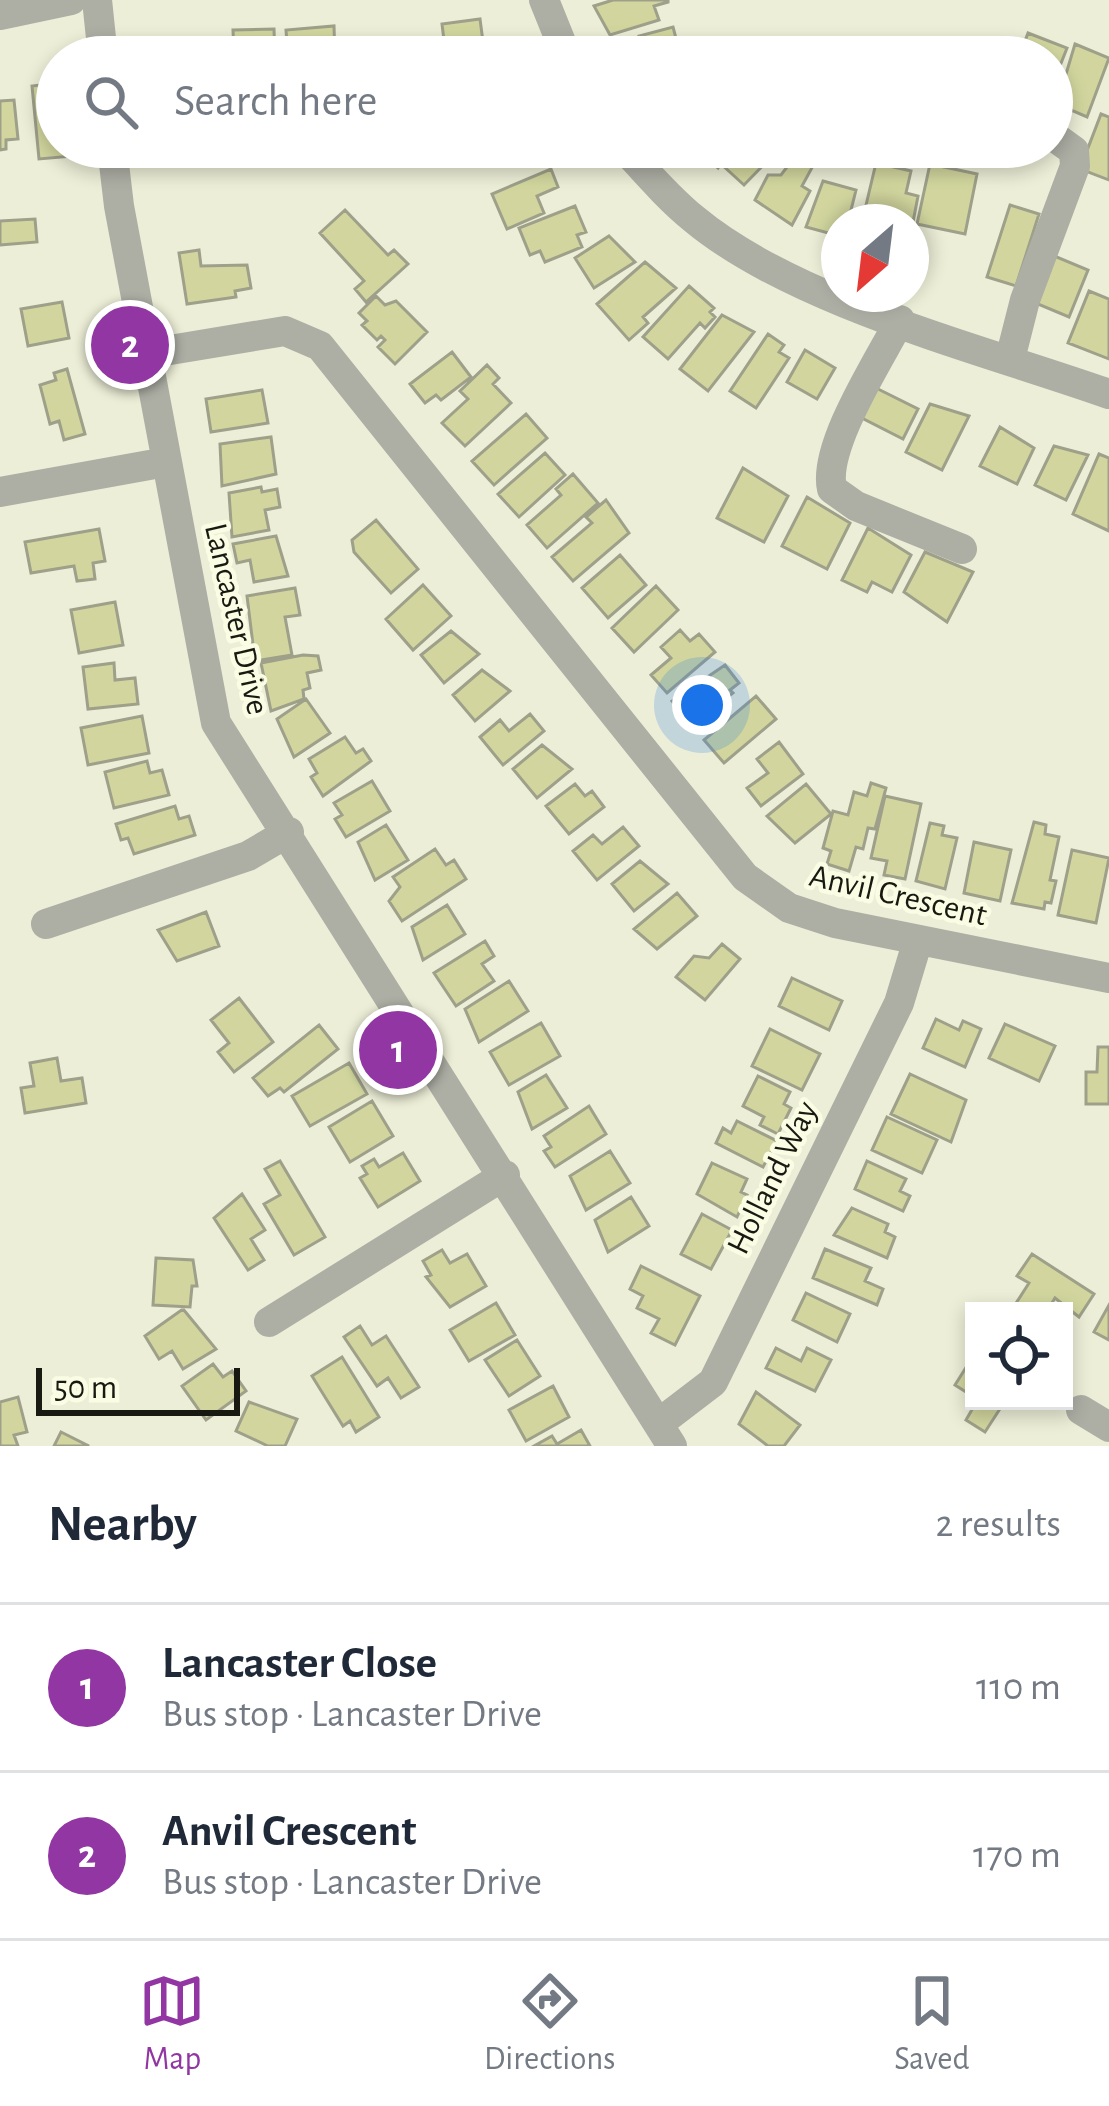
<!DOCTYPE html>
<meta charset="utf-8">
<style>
:root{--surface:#fff;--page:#f2f2f3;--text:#1f2937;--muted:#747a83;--line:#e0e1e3;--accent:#9136a2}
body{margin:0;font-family:"Alegreya Sans",sans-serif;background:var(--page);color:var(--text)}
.controls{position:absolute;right:36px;bottom:36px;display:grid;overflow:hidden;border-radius:0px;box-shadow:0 6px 18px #0003}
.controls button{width:108px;height:108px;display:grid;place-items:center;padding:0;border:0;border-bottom:3px solid var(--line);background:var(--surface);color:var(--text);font:60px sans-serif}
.compass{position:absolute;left:821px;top:204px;width:108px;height:108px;border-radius:50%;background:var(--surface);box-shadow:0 6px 18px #0003;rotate:208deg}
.scale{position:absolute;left:36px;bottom:30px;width:204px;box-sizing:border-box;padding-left:12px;border:6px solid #181910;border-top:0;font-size:33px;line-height:42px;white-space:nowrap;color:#181910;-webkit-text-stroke:9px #fafce4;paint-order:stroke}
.you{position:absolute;left:702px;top:705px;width:42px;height:42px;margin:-30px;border:9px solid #fff;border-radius:50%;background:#1a73e8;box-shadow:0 0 0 18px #1a73e833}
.badge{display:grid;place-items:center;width:78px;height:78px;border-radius:50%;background:var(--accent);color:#fff;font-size:39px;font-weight:700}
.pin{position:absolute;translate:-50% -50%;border:6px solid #fff;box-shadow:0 3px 12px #0006}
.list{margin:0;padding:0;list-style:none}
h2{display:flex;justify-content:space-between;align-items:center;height:156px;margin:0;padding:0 48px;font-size:51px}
h2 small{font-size:39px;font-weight:400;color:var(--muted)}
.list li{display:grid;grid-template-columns:78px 1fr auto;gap:36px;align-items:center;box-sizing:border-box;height:168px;padding:0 48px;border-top:3px solid var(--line)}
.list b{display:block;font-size:45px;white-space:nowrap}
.list p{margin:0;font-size:39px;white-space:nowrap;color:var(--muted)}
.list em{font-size:39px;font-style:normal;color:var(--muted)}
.icon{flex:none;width:66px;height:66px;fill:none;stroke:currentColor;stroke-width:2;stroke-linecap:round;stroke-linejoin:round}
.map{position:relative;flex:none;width:1109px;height:1446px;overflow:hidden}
.search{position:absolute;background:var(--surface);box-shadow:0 6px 18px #0003;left:36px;right:36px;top:36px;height:132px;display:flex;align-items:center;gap:30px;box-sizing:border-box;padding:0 42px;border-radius:66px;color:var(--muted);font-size:45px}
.sheet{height:492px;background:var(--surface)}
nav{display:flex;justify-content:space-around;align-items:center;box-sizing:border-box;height:168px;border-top:3px solid var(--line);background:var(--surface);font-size:33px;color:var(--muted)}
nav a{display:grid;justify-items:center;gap:6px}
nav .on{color:var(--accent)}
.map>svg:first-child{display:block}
.building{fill:#d2d69e;stroke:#9ea08a;stroke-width:3}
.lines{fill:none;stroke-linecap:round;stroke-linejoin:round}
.minor{stroke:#adaea4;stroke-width:30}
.labels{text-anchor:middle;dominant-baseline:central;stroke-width:9;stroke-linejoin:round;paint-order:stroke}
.street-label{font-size:33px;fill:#181910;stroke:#fafce4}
</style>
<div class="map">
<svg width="1109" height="1446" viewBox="0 0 1109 1446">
<rect width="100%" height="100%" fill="#eceed7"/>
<path class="building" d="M613 0H668V2L654 6 659 20 610 35 594 6Z
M480 19 485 57H446L442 24Z
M334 26 335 57H288L286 30Z
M673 27 681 57H637L644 55 639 36Z
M274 29 275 57H234L233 30Z
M1028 33 1067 48 1052 86V57H1019Z
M185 38H221V57H185Z
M1075 44 1109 58 1087 117 1057 104Z
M57 83V147H73L74 156 39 159 32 86Z
M14 100 18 139 6 140V149L0 150V101Z
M1101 114 1109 117V180L1080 169Z
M682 147H762L772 156 744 185 721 164 718 168 702 153 696 160Z
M796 155 814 164 802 186 810 191 792 225 755 200 768 175H781Z
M876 163 911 171 906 193 918 196 913 222 886 217 885 222H862Z
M930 164 977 174 965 234 917 224Z
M551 169 558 187 537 196 544 213 507 229 492 194Z
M823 181 856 190 848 222H839L832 234 806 227Z
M1010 205 1039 214 1016 286 987 277Z
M575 206 586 232 577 235 582 247 545 262 540 251 530 255 519 228Z
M345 210 388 255 394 250 408 264 366 302 355 289 364 281 320 233Z
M35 219 37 242 0 245V221Z
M609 236 635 262 594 288 575 258Z
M199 250 201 266 247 265 251 288 235 291 236 297 187 304 179 253Z
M1052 255 1088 270 1069 317 1033 302Z
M645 262 676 288 643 317 648 323 629 340 597 304Z
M689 286 714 308 710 312 715 317 705 328 700 323 668 359 643 337Z
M1089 291 1109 299V359L1068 343Z
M376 296 385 305 396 301 427 332 395 364 378 347 385 340 381 336 377 340 362 325 367 321 359 313Z
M62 302 69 338 28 346 21 309Z
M722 315 754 332 708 391 680 369Z
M768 334 784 345 779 352 789 358 756 408 730 391Z
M805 350 835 368 817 399 787 382Z
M452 352 471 377 441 400 436 395 425 403 410 384Z
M487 365 499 378 493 384 511 403 465 446 442 423 468 399 460 391Z
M67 369 85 434 64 440 59 421 50 424 40 385 56 380 54 373Z
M872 386 918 409 903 439 858 416Z
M262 390 268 423 211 432 206 399Z
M930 404 969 416 942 470 906 452Z
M526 414 547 438 494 485 472 461Z
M1000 427 1034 448 1017 484 980 466Z
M271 437 276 474 222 486 220 444Z
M1054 446 1088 455 1066 500 1035 485Z
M545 453 565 475 519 517 498 494Z
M1099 454 1109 458V531L1073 514Z
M743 468 788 496 764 542 717 518Z
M573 474 598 503 547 548 527 525 561 495 556 489Z
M261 487 262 492 277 489 280 507 265 510 269 530 232 537 229 493Z
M807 497 850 523 827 569 782 546Z
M606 500 629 533 573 581 552 557 592 523 586 517Z
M376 520 418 569 391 593 354 552 352 540Z
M868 528 911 555 892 592 872 582 867 592 842 580Z
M99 529 105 561 93 563 95 579 77 581 74 566 31 573 25 542Z
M276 536 288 576 254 582 250 560 237 563 233 544Z
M925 552 973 572 947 622 904 592Z
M620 555 646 585 608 618 582 588Z
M423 585 451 616 413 650 386 619Z
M656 586 678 610 634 652 612 628Z
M295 588 300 615 285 617 292 655 255 661 247 596Z
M115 602 123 645 79 653 71 610Z
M680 630 690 641 699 634 715 652 667 693 651 675 671 658 661 647Z
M451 631 479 654 444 683 421 655Z
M303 655 318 656 321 670 307 673 310 688 303 690 304 699 271 711 261 663Z
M114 663 115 680 135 678 138 704 88 709 83 667Z
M725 665 739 683 730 690 733 693 692 726 672 701Z
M482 670 510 691 475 721 453 695Z
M756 696 776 719 724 763 704 740Z
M306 699 330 733 294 757 277 719Z
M530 714 544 731 503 765 480 737 500 720 509 731Z
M142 716 149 753 88 765 81 728Z
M345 737 356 753 363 749 371 761 323 796 311 777 317 773 309 759Z
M779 742 803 774 761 806 747 788 768 773 757 759Z
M542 745 572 769 537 798 513 769Z
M147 761 150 773 162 770 169 795 114 808 105 772Z
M372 781 390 811 346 837 335 819 342 815 334 803Z
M871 783 886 788 875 829 868 828 863 849 856 847 849 871 827 864 831 851 823 848 833 811 848 815 854 792 867 796Z
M575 784 585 796 592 791 604 807 569 834 546 806Z
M806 784 831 814 795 843 767 816Z
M885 796 921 804 905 879 884 875 887 861 871 858Z
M175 806 179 819 189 816 195 835 134 854 128 838 121 840 116 824Z
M1034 822 1046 825 1045 834 1059 837 1050 880 1056 881 1051 903 1045 902 1044 909 1012 903Z
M930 823 944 826 942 835 957 838 945 889 916 881Z
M386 825 408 860 375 880 358 842Z
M623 827 639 846 597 880 573 851 593 835 602 844Z
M974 842 1011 850 1000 901 964 893Z
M435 849 446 865 454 860 466 879 402 921 389 901 400 887 393 877Z
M1072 850 1109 858 1096 923 1058 915Z
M640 861 668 884 634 911 612 884Z
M677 893 697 916 657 949 634 929Z
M447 905 465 934 423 960 412 927Z
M206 912 219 946 177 961 158 930Z
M485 941 494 956 482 964 494 981 456 1006 434 973Z
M722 944 740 959 705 1000 676 977 694 956 709 958Z
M792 978 842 1001 829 1030 779 1006Z
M509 981 528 1011 479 1042 465 1009Z
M239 998 273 1042 234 1072 218 1052 229 1043 211 1020Z
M936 1019 959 1030 963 1021 981 1029 965 1067 923 1048Z
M541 1023 560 1056 509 1085 490 1052Z
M1005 1024 1055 1046 1039 1081 989 1058Z
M319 1025 338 1049 284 1092 280 1088 268 1096 253 1078Z
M770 1029 820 1054 802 1090 752 1066Z
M1098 1047H1109V1104H1086V1072H1097Z
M57 1058 61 1081 82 1078 86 1103 25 1113 21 1088 34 1086 30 1063Z
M349 1063 367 1094 310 1126 292 1096Z
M910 1074 966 1100 951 1142 891 1114Z
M546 1075 567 1108 532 1129 518 1092Z
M758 1076 790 1092 784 1104 791 1108 778 1134 760 1125 764 1117 743 1106Z
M372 1101 393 1136 350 1162 329 1127Z
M589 1106 606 1134 555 1167 544 1151 551 1147 544 1136Z
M887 1117 937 1140 922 1173 872 1150Z
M737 1121 777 1141 763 1167 716 1143 723 1128 731 1133Z
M610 1151 630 1183 586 1210 570 1176Z
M403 1153 420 1181 378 1207 360 1178 367 1174 362 1166 374 1159 379 1167Z
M280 1161 325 1237 294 1255 264 1204 280 1195 265 1169Z
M867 1161 906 1179 900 1191 910 1196 903 1211 855 1189Z
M712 1163 747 1179 741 1192 747 1195 737 1217 697 1194Z
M242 1194 265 1230 251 1239 264 1260 248 1270 214 1218Z
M631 1197 649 1226 608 1252 595 1220Z
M852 1208 888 1224 885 1232 895 1237 887 1258 834 1235Z
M702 1214 732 1230 711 1269 681 1254Z
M825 1249 871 1268 865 1281 883 1289 877 1305 813 1278Z
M442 1250 450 1263 467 1254 486 1286 450 1307 426 1277 431 1275 423 1261Z
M1032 1254 1094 1294 1079 1317 1055 1298 1047 1311H1011L1029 1283 1017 1276Z
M156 1258 193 1260 197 1286H192L190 1307 153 1305Z
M641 1266 700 1296 675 1345 651 1333 659 1319 637 1308 643 1296 630 1289Z
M806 1293 850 1314 837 1342 793 1320Z
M496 1303 515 1335 469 1361 450 1330Z
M1109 1305V1340L1094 1332Z
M183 1309 216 1349 183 1369 172 1351 159 1359 145 1336Z
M360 1326 372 1345 386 1336 419 1387 401 1398 388 1378 377 1386 344 1337Z
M517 1340 540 1376 509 1396 485 1360Z
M776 1348 801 1361 807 1348 831 1360 815 1391 766 1368Z
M342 1357 379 1417 356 1432 350 1421 343 1426 312 1376Z
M972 1358 974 1359V1397L955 1385Z
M213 1364 223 1377 232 1371 246 1391 206 1420 182 1386Z
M553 1386 569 1417 526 1441 509 1410Z
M756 1392 800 1425 784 1446H768L739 1424Z
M18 1397 27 1432 14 1435 18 1446H0V1402Z
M977 1401H1005L985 1432 966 1420Z
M249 1402 297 1419 285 1446H268L236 1431Z
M581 1430 590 1446H534L552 1436 557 1444Z
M61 1432 89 1446H54Z"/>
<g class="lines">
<path class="minor" d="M97 0 103 57
M544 0 567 57
M0 15 71 0
M112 147 119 206 216 723 672 1446
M623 147C646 172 668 198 694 219 795 303 985 350 1109 394
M900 320C880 359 822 447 832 489L856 506 962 549
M146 354 285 331 320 346 745 877 789 908 835 923 1109 978
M1010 359 1025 300 1075 166 1074 151 1052 135
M0 492 166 462
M46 924 248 856 289 832
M269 1322 505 1175
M1081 1410 1109 1427
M658 1424 713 1382 899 1003 918 940"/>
</g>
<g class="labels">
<g class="street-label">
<text transform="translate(236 619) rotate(77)">Lancaster Drive</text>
<text transform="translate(898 896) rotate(13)">Anvil Crescent</text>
<text transform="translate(773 1178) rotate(-64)">Holland Way</text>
</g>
</g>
</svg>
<div class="controls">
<button><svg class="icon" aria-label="locate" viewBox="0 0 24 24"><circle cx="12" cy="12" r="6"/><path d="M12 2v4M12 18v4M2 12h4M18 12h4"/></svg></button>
</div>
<svg class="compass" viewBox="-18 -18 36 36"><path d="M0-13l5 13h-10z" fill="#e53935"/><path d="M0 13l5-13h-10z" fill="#747a83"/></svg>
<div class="scale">50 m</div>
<div class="you"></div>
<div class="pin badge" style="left:398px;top:1050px">1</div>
<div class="pin badge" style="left:130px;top:345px">2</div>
<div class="search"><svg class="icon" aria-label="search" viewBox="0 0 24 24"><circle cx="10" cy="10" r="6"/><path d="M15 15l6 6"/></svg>Search here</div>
</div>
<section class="sheet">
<h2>Nearby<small>2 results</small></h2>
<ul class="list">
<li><span class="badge">1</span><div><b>Lancaster Close</b><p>Bus stop · Lancaster Drive</p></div><em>110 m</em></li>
<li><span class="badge">2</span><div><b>Anvil Crescent</b><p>Bus stop · Lancaster Drive</p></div><em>170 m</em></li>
</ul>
</section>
<nav>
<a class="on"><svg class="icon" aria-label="map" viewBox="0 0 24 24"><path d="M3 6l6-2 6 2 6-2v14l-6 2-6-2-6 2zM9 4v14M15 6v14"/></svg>Map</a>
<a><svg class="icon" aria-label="directions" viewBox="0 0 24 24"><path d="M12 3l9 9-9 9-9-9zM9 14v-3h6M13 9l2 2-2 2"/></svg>Directions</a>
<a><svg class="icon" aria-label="saved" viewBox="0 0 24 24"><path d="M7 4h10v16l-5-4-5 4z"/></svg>Saved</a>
</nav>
